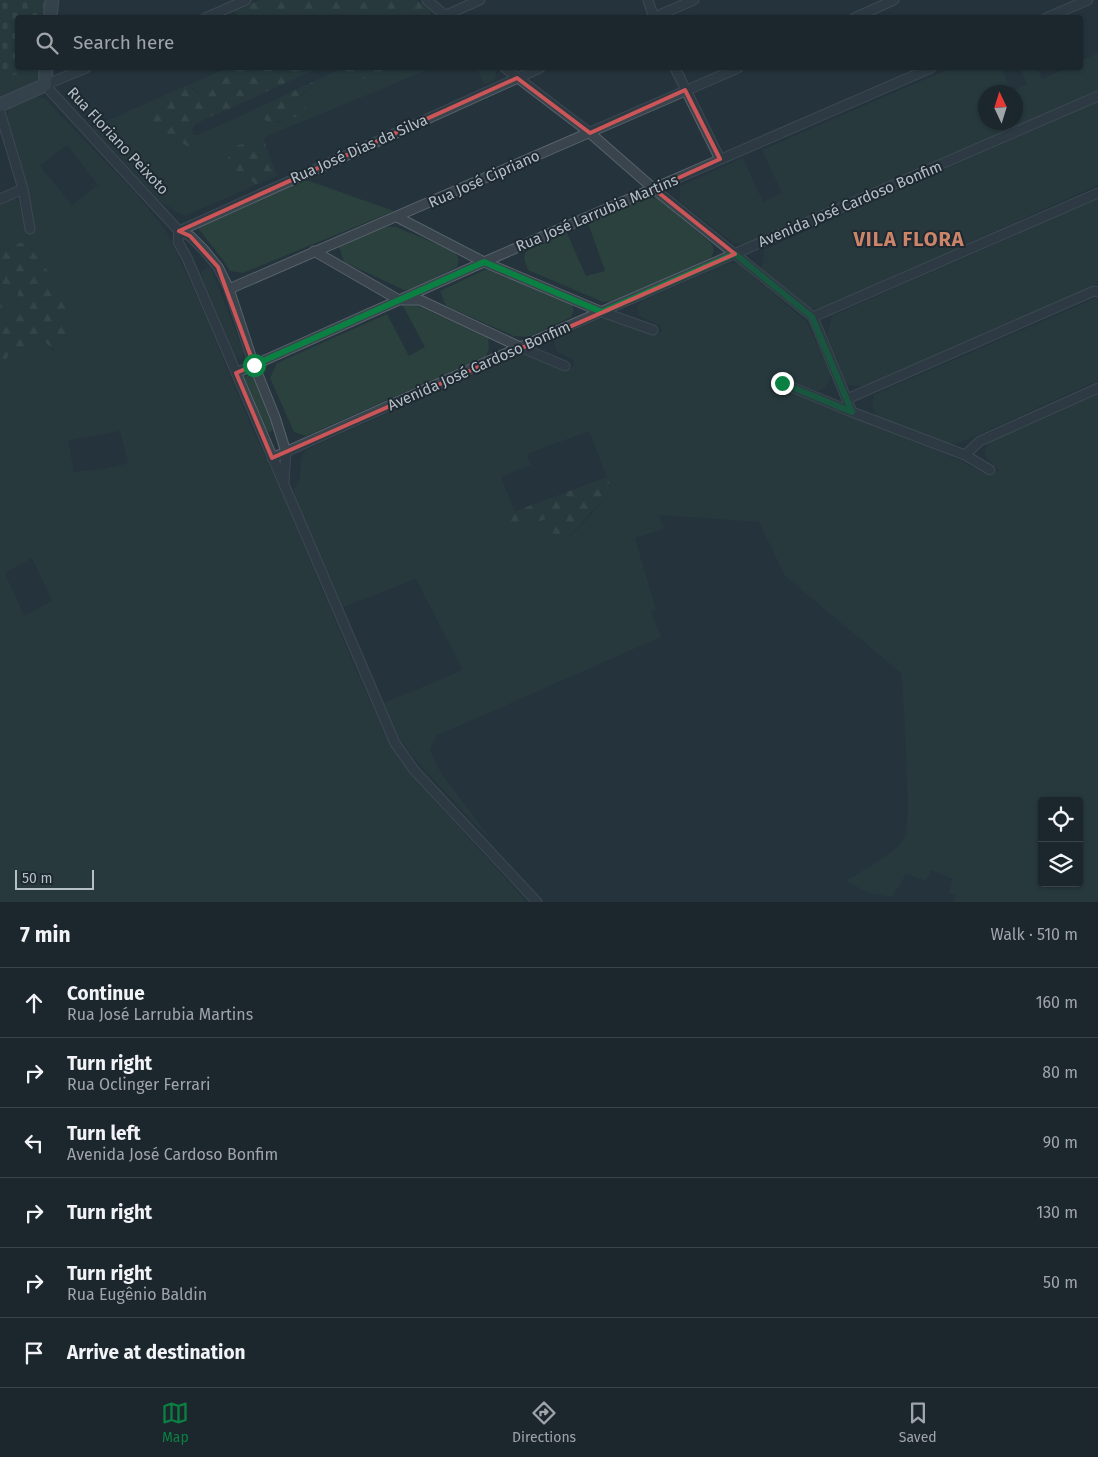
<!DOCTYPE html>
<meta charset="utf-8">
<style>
:root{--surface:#1c262d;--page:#252e35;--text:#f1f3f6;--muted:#a0a5aa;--line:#3a4349;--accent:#0b8043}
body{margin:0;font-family:"Fira Sans",sans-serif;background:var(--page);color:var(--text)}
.controls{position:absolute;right:15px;bottom:15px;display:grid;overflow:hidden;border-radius:5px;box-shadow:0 1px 4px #0004}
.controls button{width:45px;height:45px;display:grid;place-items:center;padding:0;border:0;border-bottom:1px solid var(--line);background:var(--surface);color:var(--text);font:25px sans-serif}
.compass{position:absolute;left:978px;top:85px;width:45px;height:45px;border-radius:50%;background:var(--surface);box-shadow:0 1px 4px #0004;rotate:356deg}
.scale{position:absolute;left:15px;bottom:12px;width:79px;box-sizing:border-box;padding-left:5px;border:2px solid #b5bfc7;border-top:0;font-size:14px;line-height:18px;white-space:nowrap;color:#b5bfc7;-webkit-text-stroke:4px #1e2931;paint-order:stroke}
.stop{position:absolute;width:15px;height:15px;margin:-11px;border:4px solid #0b8043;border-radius:50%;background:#fff}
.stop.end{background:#0b8043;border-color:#fff;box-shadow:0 1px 5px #0008}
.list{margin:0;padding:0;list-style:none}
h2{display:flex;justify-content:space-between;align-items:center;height:65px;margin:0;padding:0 20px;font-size:21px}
h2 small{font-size:16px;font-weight:400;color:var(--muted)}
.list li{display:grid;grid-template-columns:32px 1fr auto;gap:15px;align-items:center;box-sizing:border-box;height:70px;padding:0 20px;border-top:1px solid var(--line)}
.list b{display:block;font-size:19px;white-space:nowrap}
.list p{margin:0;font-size:16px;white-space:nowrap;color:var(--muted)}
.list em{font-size:16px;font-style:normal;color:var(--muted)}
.icon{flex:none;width:28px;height:28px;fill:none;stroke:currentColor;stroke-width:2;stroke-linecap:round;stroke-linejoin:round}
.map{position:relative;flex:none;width:1098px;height:902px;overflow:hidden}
.search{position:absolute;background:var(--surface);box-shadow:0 1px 4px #0004;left:15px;right:15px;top:15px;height:55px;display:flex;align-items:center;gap:12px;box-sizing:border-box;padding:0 18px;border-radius:5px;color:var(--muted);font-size:19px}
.sheet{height:485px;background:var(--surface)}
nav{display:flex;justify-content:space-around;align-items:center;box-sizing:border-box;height:70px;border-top:1px solid var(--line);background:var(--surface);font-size:14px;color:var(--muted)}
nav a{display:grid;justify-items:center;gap:2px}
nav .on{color:var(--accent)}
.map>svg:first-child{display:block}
.green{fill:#2a413e;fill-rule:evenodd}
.forest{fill:url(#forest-firs)}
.cemetery{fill:url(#cemetery-stones)}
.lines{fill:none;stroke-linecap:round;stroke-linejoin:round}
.stream{stroke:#3c5364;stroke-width:3}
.street-casing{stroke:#57626a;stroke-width:11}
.secondary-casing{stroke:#57626a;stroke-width:15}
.street{stroke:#39444c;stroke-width:9}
.secondary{stroke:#47545f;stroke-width:12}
.route{stroke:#0b8043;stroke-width:6}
.marked{fill:none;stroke:#cc5558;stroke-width:4;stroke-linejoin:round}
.labels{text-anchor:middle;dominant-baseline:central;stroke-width:4;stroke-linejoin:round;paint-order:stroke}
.street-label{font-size:15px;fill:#b5bfc7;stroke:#1e2931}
.district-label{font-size:20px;font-weight:bold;letter-spacing:1px;fill:#cd856a;stroke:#1e2931}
</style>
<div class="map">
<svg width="1098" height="902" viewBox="0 0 1098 902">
<defs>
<pattern id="forest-firs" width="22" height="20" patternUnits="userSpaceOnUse" patternTransform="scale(1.25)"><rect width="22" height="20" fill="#2a413e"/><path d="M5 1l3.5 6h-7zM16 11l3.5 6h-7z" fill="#475b58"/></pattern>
<pattern id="cemetery-stones" width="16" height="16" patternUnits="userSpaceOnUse" patternTransform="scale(1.25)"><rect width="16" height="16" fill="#2a413e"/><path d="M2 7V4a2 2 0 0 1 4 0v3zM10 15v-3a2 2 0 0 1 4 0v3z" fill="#475b58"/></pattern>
</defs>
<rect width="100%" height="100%" fill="#25333c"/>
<path class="green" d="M1098 53V90L745 244 734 243 680 202V186L743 158 763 202 782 193 762 150 951 68H1001L1012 91 1027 84 1020 68H1037L1042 79 1067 68H1080L1081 61ZM986 92H1016V122H986Z
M34 68H39L38 76 36 81 0 97V76L5 78Z
M399 68H432L263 138 235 146 229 168 245 174 256 185 185 216C176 214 170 206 161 202L92 127 170 93C161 107 153 107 147 124L189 147 199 142 198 135 253 110 262 112 276 123 291 117 305 115 300 97C310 88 320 78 334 77 359 75 379 86 399 68Z
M477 68H495L496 75 493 81 484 85Z
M223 70C222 89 211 84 200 95L196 90 188 85Z
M35 96 44 98 136 194 165 229 199 301 254 433 279 486 352 661 390 745 409 773 527 902H0V372L11 350H20L44 341 54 351 72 329 66 309 65 287 59 286 31 249 27 241 0 252V203L13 197 19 201 25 230 28 233 33 232 34 226 26 188 7 117 9 108ZM67 145 98 185 72 205 40 166ZM120 431 128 463 105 469 74 472 68 440ZM32 558 52 601 24 616 5 573Z
M1098 101V185L821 309 810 308 762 270 764 250Z
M295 176 394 211 243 273 230 271 223 260 197 227Z
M647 197 659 199 712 244 714 251 711 258 616 301 603 302 528 270 524 259 526 251 567 233 586 276 605 271 588 223Z
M1098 199V284L863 386 847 385 827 335 832 316Z
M384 227H396L454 251 459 259 457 267 413 289 404 290 344 262 339 247Z
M730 263 738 264 806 321 831 372 829 383 825 388 817 391 786 379H781L778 383 780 387 961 461 985 474 992 475 999 471 998 469C987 460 980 455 990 441L1090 395 1098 394V902H954L956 896 949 893 953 879 931 870 926 881 906 874 892 897 868 893 846 881C861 871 896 853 905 838 912 826 903 698 902 674L785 576 759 522 659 515 664 529 635 538 656 610 651 612 661 637 436 736 430 750 440 771 495 845 421 766 401 741 384 703 463 670 416 579 343 607 297 501 294 489C307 475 293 462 308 449L518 355 528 354 563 370H568L574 365V361L556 351 554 340C568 333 594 317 609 318 627 319 643 339 662 331L661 326 639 316 637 307 643 300ZM589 431 614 496 602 501 589 517 559 547 546 519 503 516 515 512 501 477 531 465 527 454ZM1042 801H1079V883H1042Z
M208 267 211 269 244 352 242 359H239L235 356 201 275 202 271Z
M489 269 571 303 574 310 571 317 528 337 514 336 446 306 440 291 482 271Z
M18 292 16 305 0 336V294Z
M1096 298H1098V382L1090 384 962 442 949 444 878 418 872 406 874 395Z
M416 305 488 338 489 348 486 356 306 436 294 432 270 378 277 363 387 314 409 356 425 347 403 306Z
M248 375 254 378 273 424 272 431 269 432 266 429 243 380 244 377Z"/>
<path class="forest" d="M260 0H417L430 10 431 17H237L234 11Z
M222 68H319L195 124 192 130 194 135H198L199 142 189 147 147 124C151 112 160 104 169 94 173 90 182 88 188 85L200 95C210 85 226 85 222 68Z
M342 68H399C378 87 359 75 334 77 321 79 310 87 300 96L306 106 305 115 269 123 264 119 262 112 253 110Z
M263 138 277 176 256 185 245 174 229 168 228 157 235 146Z
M27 240 31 249 59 286 65 287 70 294 66 309 72 329 63 349 55 351 44 341 20 350H11L0 372V336L16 305 18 292 0 294V252Z
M607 477 614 496 602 501 559 547 546 519 508 531 502 516Z"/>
<path class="cemetery" d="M0 0H45L43 17 18 18V68H34L5 78 0 76Z"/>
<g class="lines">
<path class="stream" d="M0 307 1 306"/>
<g class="street-casing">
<path id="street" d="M427 0 448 18
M648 0 654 18
M446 15 480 0
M205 18 246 0
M652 18 694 0
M854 18 894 0
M1046 18 1088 0
M86 68 45 85 179 231 190 236 204 250 218 267 229 289 254 365 275 417 286 452 284 482
M505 68 590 133 654 189 813 317 852 412
M675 68 720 159
M0 112 23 189 30 229
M0 199 23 189
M397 217 484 262 602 312 653 330
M179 231 178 242 187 258 395 743 414 770 537 902
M179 231 540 68
M314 251 399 300H420L520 347 565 366
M229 289 738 68
M813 317 1098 193
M236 373 484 262 931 68
M782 383 852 412 965 455 990 470
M847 399 1094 291 1098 292
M965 455 980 441 1098 388
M272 458 520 347 1098 96"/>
</g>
<g class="secondary-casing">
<path id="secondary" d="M50 18 52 0
M0 105 45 85 46 68"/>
</g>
<use href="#street" class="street"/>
<use href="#secondary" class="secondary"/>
</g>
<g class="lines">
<path class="route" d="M254 365 484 262 602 312 735 254 812 317 852 412 782 383"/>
</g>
<path d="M0 0H1098V902H0ZM517 78 590 133 685 90 720 159 654 189 735 254 272 458 236 373 254 365 218 267 190 236 179 231Z" fill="#25333c" fill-opacity=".55" fill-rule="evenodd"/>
<path class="marked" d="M517 78 590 133 685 90 720 159 654 189 735 254 272 458 236 373 254 365 218 267 190 236 179 231Z"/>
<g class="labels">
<g class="street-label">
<text transform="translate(118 141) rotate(47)">Rua Floriano Peixoto</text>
<text transform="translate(359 149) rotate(-24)">Rua José Dias da Silva</text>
<text transform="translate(484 179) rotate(-24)">Rua José Cipriano</text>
<text transform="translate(850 204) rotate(-23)">Avenida José Cardoso Bonfim</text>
<text transform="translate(597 213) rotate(-23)">Rua José Larrubia Martins</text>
<text transform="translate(479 366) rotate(-24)">Avenida José Cardoso Bonfim</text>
</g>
<g class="district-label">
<text x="909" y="239">VILA FLORA</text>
</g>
</g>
</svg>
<div class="controls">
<button><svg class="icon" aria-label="locate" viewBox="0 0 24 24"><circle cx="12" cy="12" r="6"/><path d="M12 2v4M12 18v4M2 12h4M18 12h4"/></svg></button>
<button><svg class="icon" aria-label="layers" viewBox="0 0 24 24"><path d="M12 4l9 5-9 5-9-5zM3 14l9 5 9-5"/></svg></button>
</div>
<svg class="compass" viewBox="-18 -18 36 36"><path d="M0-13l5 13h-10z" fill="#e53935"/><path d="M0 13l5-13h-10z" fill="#a0a5aa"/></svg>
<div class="scale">50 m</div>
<div class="stop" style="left:254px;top:365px"></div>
<div class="stop end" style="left:782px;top:383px"></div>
<div class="search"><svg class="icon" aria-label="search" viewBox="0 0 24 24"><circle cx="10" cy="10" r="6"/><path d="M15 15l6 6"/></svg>Search here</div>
</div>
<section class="sheet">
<h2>7 min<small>Walk · 510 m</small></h2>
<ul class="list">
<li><svg class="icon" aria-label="ahead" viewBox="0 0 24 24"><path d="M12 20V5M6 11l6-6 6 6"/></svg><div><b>Continue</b><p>Rua José Larrubia Martins</p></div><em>160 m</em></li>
<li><svg class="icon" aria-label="right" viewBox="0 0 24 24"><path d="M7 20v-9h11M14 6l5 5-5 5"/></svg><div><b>Turn right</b><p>Rua Oclinger Ferrari</p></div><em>80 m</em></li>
<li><svg class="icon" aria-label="left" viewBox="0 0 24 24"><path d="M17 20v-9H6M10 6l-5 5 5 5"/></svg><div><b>Turn left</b><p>Avenida José Cardoso Bonfim</p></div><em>90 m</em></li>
<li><svg class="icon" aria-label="right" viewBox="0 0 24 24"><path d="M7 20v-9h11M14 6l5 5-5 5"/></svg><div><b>Turn right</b></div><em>130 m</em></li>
<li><svg class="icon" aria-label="right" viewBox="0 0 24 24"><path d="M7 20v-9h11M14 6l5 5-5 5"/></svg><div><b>Turn right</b><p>Rua Eugênio Baldin</p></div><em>50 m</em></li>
<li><svg class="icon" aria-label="arrive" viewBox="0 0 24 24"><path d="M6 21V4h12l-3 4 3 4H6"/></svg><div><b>Arrive at destination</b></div></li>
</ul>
</section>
<nav>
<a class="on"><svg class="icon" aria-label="map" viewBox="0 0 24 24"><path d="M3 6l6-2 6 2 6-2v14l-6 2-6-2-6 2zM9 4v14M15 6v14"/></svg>Map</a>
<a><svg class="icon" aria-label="directions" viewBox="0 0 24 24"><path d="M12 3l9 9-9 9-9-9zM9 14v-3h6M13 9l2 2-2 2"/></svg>Directions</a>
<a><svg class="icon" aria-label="saved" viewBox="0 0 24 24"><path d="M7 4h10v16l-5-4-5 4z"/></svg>Saved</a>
</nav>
